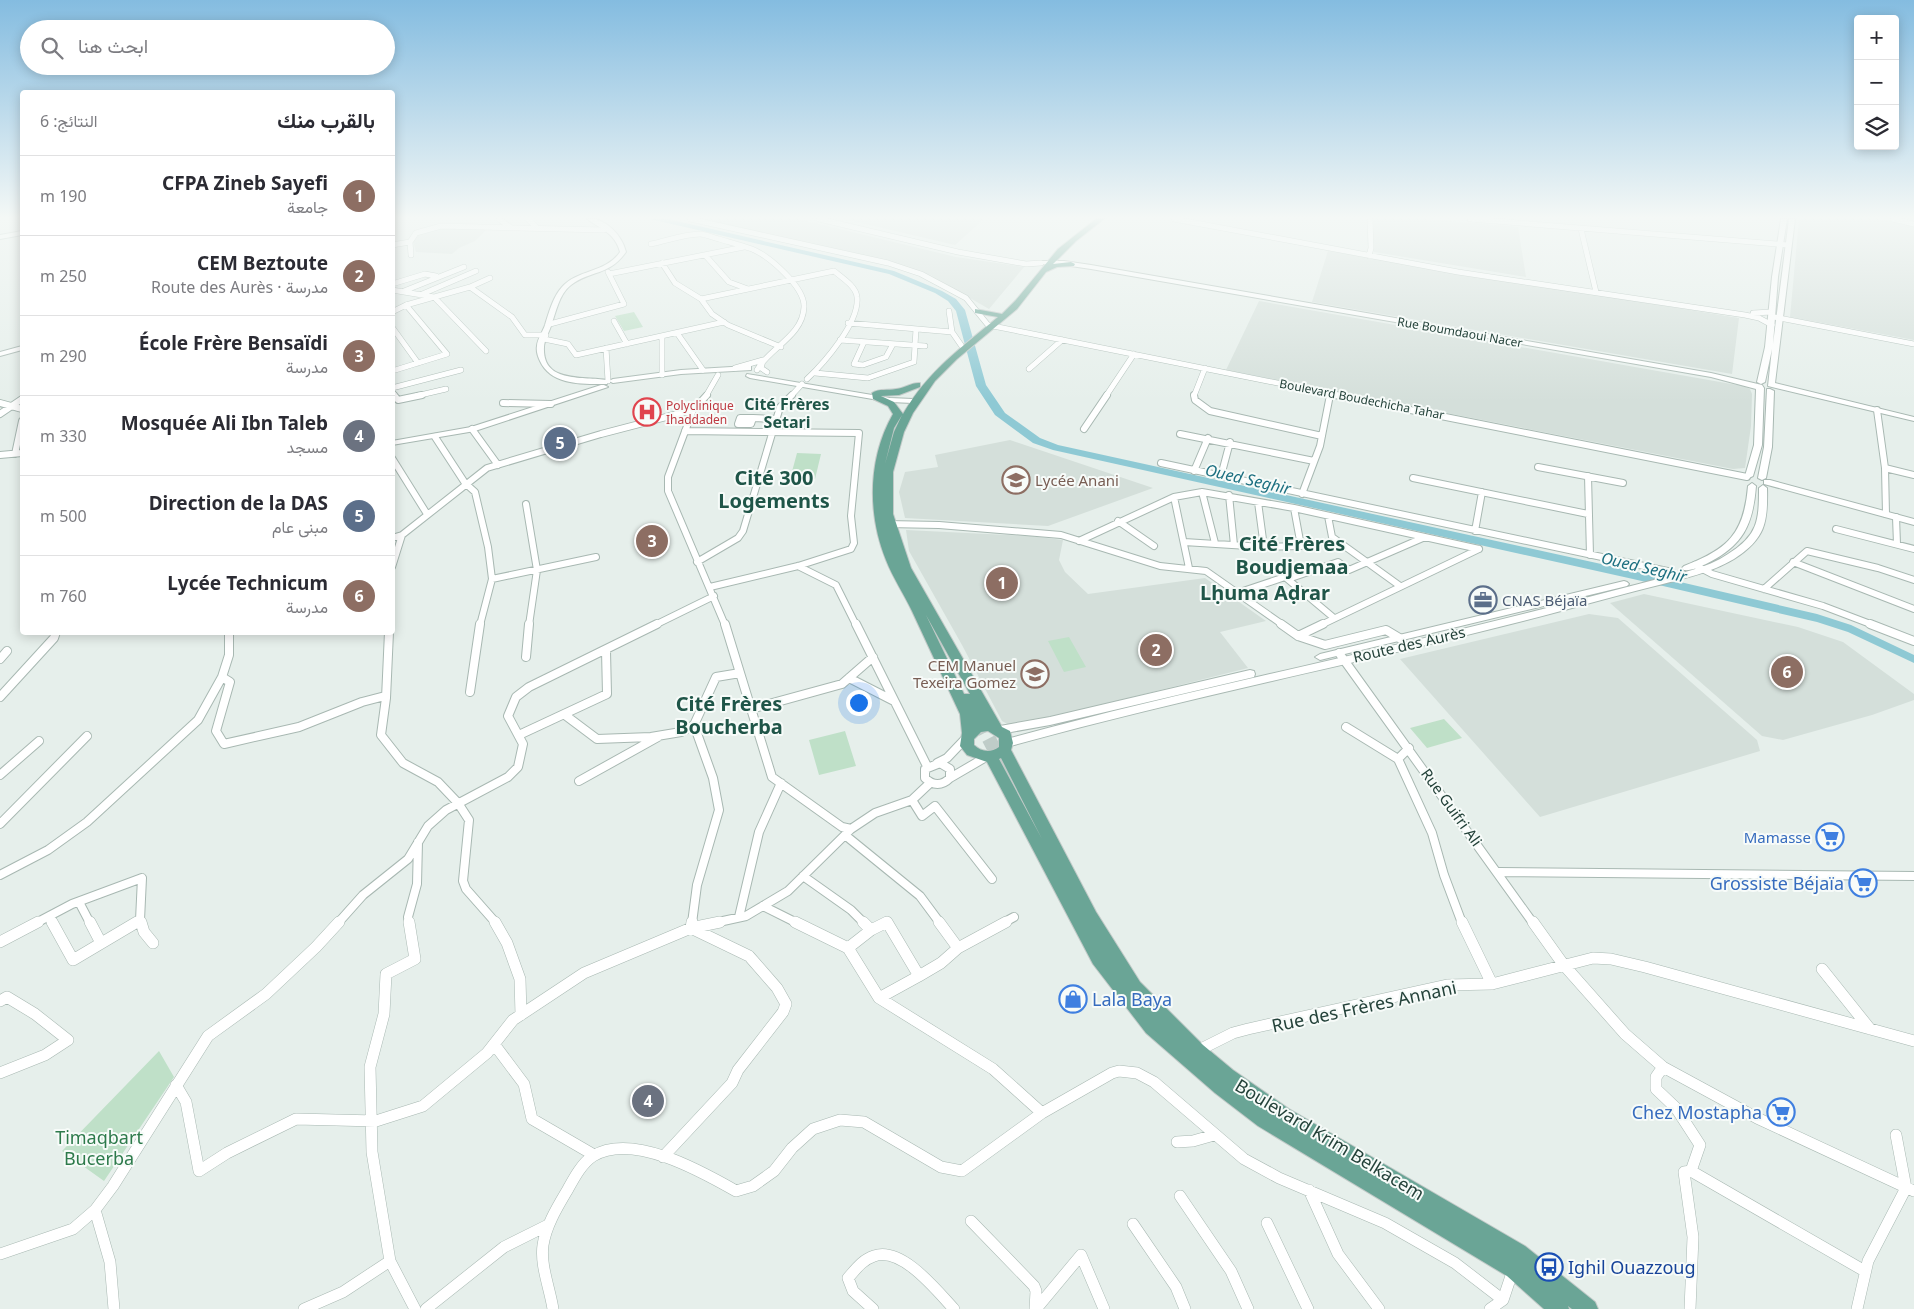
<!DOCTYPE html>
<html lang="ar">
<meta charset="utf-8">
<style>
:root{--surface:#fff;--page:#f7f7f7;--text:#2b2b33;--muted:#7c7c81;--line:#e1e1e2;--accent:#2563eb}
body{margin:0;font-family:"Noto Sans",Vazirmatn,sans-serif;background:var(--page);color:var(--text);direction:rtl}
.controls{position:absolute;right:15px;top:15px;display:grid;overflow:hidden;border-radius:5px;box-shadow:0 2px 12px #0003}
.controls button{width:45px;height:45px;display:grid;place-items:center;padding:0;border:0;border-bottom:1px solid var(--line);background:var(--surface);color:var(--text);font:25px sans-serif}
.you{position:absolute;left:858px;top:702px;width:18px;height:18px;margin:-12px;border:4px solid #fff;border-radius:50%;background:#1a73e8;box-shadow:0 0 0 8px #1a73e833}
.badge{display:grid;place-items:center;width:32px;height:32px;border-radius:50%;background:var(--accent);color:#fff;font-size:16px;font-weight:700}
.pin{position:absolute;translate:-50% -50%;border:2px solid #fff;box-shadow:0 1px 5px #0006}
.list{margin:0;padding:0;list-style:none}
h2{display:flex;justify-content:space-between;align-items:center;height:65px;margin:0;padding:0 20px;font-size:21px}
h2 small{font-size:16px;font-weight:400;color:var(--muted)}
.list li{display:grid;grid-template-columns:32px 1fr auto;gap:15px;align-items:center;box-sizing:border-box;height:80px;padding:0 20px;border-top:1px solid var(--line)}
.list b{display:block;font-size:19px;white-space:nowrap}
.list p{margin:0;font-size:16px;white-space:nowrap;color:var(--muted)}
.list em{font-size:16px;font-style:normal;color:var(--muted)}
.icon{flex:none;width:28px;height:28px;fill:none;stroke:currentColor;stroke-width:2;stroke-linecap:round;stroke-linejoin:round}
.map{position:relative;flex:none;width:1914px;height:1309px;overflow:hidden;direction:ltr}
.search{position:absolute;background:var(--surface);box-shadow:0 2px 12px #0003;left:20px;top:20px;width:375px;height:55px;display:flex;align-items:center;gap:12px;box-sizing:border-box;padding:0 18px;border-radius:28px;color:var(--muted);font-size:19px}
.panel{position:absolute;background:var(--surface);box-shadow:0 2px 12px #0003;left:20px;top:90px;width:375px;height:545px;border-radius:5px;direction:rtl}
.map>svg:first-child{display:block}
.built{fill:#d4dfda}
.green{fill:#bfe0c8}
.water{fill:#8ec9d4}
.lines{fill:none;stroke-linecap:round;stroke-linejoin:round}
.primary-tunnel{stroke:#bfccc8;stroke-width:14;stroke-dasharray:14 7;stroke-linecap:butt}
.minor-far3-casing{stroke:#a8b8b2;stroke-width:6}
.minor-far2-casing{stroke:#a8b8b2;stroke-width:8}
.minor-far1-casing{stroke:#a8b8b2;stroke-width:10}
.minor-casing{stroke:#a8b8b2;stroke-width:12}
.tertiary-casing{stroke:#a8b8b2;stroke-width:2}
.primary-casing{stroke:#c2cac8;stroke-width:2}
.minor-far3{stroke:#fff;stroke-width:5}
.minor-far2{stroke:#fff;stroke-width:6}
.minor-far1{stroke:#fff;stroke-width:8}
.minor{stroke:#fff;stroke-width:11}
.tertiary{fill:#fff;fill-rule:evenodd}
.primary{fill:#6aa596;fill-rule:evenodd}
.labels{text-anchor:middle;dominant-baseline:central;stroke-width:4;stroke-linejoin:round;paint-order:stroke}
.far-street-label{font-size:12px;fill:#24423a;stroke:#f7fbf9}
.far-health-label{font-size:12px;fill:#be3a42;stroke:#f7fbf9;text-anchor:start}
.education-label{font-size:15px;fill:#785e54;stroke:#f7fbf9;text-anchor:start}
.service-label{font-size:15px;fill:#4e5e75;stroke:#f7fbf9;text-anchor:start}
.street-label{font-size:15px;fill:#24423a;stroke:#f7fbf9}
.shop-label{font-size:15px;fill:#366cbe;stroke:#f7fbf9;text-anchor:end}
.far-district-label{font-size:16px;font-weight:bold;fill:#1f5548;stroke:#f7fbf9}
.water-label{font-size:16px;font-style:italic;fill:#1c6f80;stroke:#f7fbf9}
.near-shop-label{font-size:18px;fill:#366cbe;stroke:#f7fbf9;text-anchor:end}
.near-street-label{font-size:18px;fill:#24423a;stroke:#f7fbf9}
.near-park-label{font-size:18px;fill:#2d7a4b;stroke:#f7fbf9}
.near-transit-label{font-size:18px;fill:#164399;stroke:#f7fbf9;text-anchor:start}
.district-label{font-size:20px;font-weight:bold;fill:#1f5548;stroke:#f7fbf9}
</style>
<div class="map">
<svg width="1914" height="1309" viewBox="0 0 1914 1309">
<rect width="100%" height="100%" fill="#e6efeb"/>
<path class="built" d="M697 219H798L956 257 1024 267 989 309 930 275 896 264Z
M844 219H984L955 245Z
M1373 219H1428L1518 227 1526 277 1374 252Z
M1799 219H1880L1914 227V340L1790 317Z
M440 229 450 228 487 229 475 241 459 248 452 254 416 252 413 241 416 235Z
M1328 251 1739 318 1732 374 1312 302Z
M1259 301 1743 386 1750 389 1752 394 1751 426 1745 468 1733 469 1226 370Z
M1010 440 1153 488 1048 526 905 518 899 492 905 472 938 467 935 455Z
M906 530 1030 536 1063 540 1059 560 1065 572 1088 594 1205 578 1266 621 1220 632 1248 668 1013 727 1002 721 962 645 909 551Z
M1644 594 1798 627 1843 642 1914 694V700L1872 715 1783 740 1762 736 1610 603Z
M1589 614 1618 618 1757 740 1760 751 1540 817 1400 659Z"/>
<path class="green" d="M634 312 643 327 624 331 615 316Z
M797 453 821 454 815 479H790Z
M1069 637 1086 667 1064 672 1048 641Z
M1444 719 1462 738 1427 748 1410 728Z
M845 731 856 766 819 775 809 740Z
M159 1051 174 1077 104 1181 62 1151Z"/>
<path class="water" d="M650 219H668L894 271 942 291 956 299 965 310 986 385 1005 413 1040 438 1058 445 1633 571 1817 614 1851 625 1914 655V663L1848 632 1817 622 1633 579 1053 450 1033 443 995 415 976 386 956 311 948 301 935 293 889 274Z"/>
<g class="lines">
<path class="primary-tunnel" d="M979 720 1002 764"/>
<g class="minor-far3-casing">
<path id="minor-far3" d="M499 219 510 227
M528 219 537 228
M690 219 888 263 921 274 966 298 988 325 1342 396
M819 219 958 252 1026 264 1041 263
M1174 219 1458 272 1745 315 1759 318 1772 325
M1470 219 1788 245
M1893 219 1914 224
M1581 229 1596 292
M651 244C666 241 684 234 700 234 706 234 713 238 719 239 729 242 741 245 752 249 769 256 805 287 804 307 803 336 769 348 757 370
M392 245 410 242
M411 255 410 242 416 233 441 226 604 230
M705 255 729 282 748 289
M1369 256 1371 248 1370 219
M662 263 675 283 701 299 712 314 728 325 781 347
M609 274 744 247
M392 284 425 274 436 276
M470 287 490 278
M392 290 434 297 486 351
M404 291 464 267
M420 295 476 271
M701 299 834 271C841 277 856 286 857 297 860 322 824 363 807 379
M949 311 952 332
M392 312 406 305 470 287 512 317 525 335H546
M1753 313 1772 312
M1774 317 1914 344
M614 321 627 344
M848 323 952 332 961 345
M550 324 624 304 608 272
M392 327 418 363
M677 333 703 370
M662 336V375
M544 339 568 344 576 355 724 322
M840 340 925 346
M864 342 854 364 863 365 886 357 893 344
M606 348 608 381
M763 361 761 368 767 372
M735 368 763 360
M1029 369 1062 340
M392 371 447 354 406 305
M815 373 868 378 914 362 916 329
M392 388 461 370
M392 392 395 396
M416 396 446 389
M706 396 718 375
M791 396 802 384
M1106 396 1134 354
M1194 396 1205 368
M1329 396 1330 393"/>
</g>
<g class="minor-far2-casing">
<path id="minor-far2" d="M394 395 398 400 422 395
M707 395 693 410 668 477V491L725 625
M1194 395 1195 400 1210 411 1322 436
M1335 395 1747 477
M0 403 22 409
M503 403 551 404
M1877 410 1885 468 1886 514
M0 414 22 399
M740 418H753L751 424H738Z
M753 418 776 419
M472 429 498 465
M1084 429 1107 395
M685 431 859 433 851 516 854 543 851 549 798 566 710 587
M1180 434 1314 461
M435 437 465 483 475 492 488 547 492 579 480 625
M15 454 22 421
M0 455 22 453
M392 458 427 514
M1161 463 1672 572
M1538 467 1623 483
M1885 468 1914 475
M1194 471 1208 438
M1221 476 1230 442
M1588 476 1590 555
M1413 478 1588 514
M1202 492 1215 543
M1302 494 1320 446 1330 395
M1229 495 1234 545
M1174 497 1189 568
M1258 502 1264 547
M526 504 537 570 529 625
M1328 516 1332 537 1400 586
M1896 517 1897 544
M1118 521 1154 546
M887 524 939 525 1061 535 1160 566 1206 571 1283 625
M1836 529 1914 549
M1475 531 1482 492
M392 538 402 535 487 468 601 434 693 410
M1079 541 1174 497 1202 492 1294 508 1479 549
M1184 542 1264 547 1301 546 1294 508
M697 562 738 538 743 531 780 407 792 395
M1793 562 1914 609
M1695 565 1712 574 1823 606 1873 625
M798 566 836 585 856 625
M392 567 402 535
M492 579 596 557
M1288 579 1338 562 1349 570 1425 537
M1764 589 1807 551 1878 568 1914 580
M1237 593 1285 577 1334 618
M655 625 714 596
M1321 625 1479 549"/>
</g>
<g class="minor-far1-casing">
<path id="minor-far1" d="M725 624 772 777 842 827 851 829 875 813 912 800 930 783
M856 624 927 766
M1281 624 1298 636 1325 645 1386 630 1401 639
M1870 624 1914 641
M389 632 386 698 381 735 403 763 438 782 458 803 469 820 463 881 466 889 496 923
M1298 636 1323 624
M1339 653 1533 923
M526 657 529 624
M0 659 7 651
M222 677 230 682 216 731 224 744 299 727 362 702 385 696
M849 678 894 701
M470 692 480 624
M0 697 54 638 56 632
M751 709 842 684 873 657
M565 715 597 739 651 737 681 732 694 725 716 677 740 673
M1346 727 1398 759
M519 735 607 694 606 651
M1409 748 1398 759 1432 833 1444 875 1462 923
M937 763 947 758 967 737
M940 763 950 769V778C942 786 933 786 925 778V769Z
M0 775 39 741
M950 778 986 757
M579 781 658 737
M912 800 922 816 935 806 992 879
M0 824 87 736
M845 835 920 896 940 923
M1499 872 1914 876
M0 875 48 850 87 822 198 720 222 677 229 655V632
M803 876 851 910 864 923
M79 902 90 923
M763 906 797 923
M49 917 52 923
M739 917 759 832 781 783
M140 920 141 923
M36 923 72 904 142 878 140 920 135 923
M338 923 363 895 408 859 428 826 446 810 508 777 518 767 523 744 508 716 516 697 529 687 657 624
M409 923 408 917 417 884 418 842
M692 923 697 885 719 810 713 778 694 725
M714 923 746 916 788 891 851 829
M885 923H888
M1003 923 1014 917"/>
</g>
<g class="minor-casing">
<path id="minor" d="M52 922 73 960 137 922
M90 922 101 943
M141 922 144 932 153 943
M409 922 415 959 386 974 384 1014 370 1067 372 1152 390 1261 415 1309
M495 922 507 943 520 979 521 1015
M795 922 848 948 879 998 993 1069 1042 1113
M863 922 871 930 887 922 919 976 879 998
M939 922 958 948
M1462 922 1492 984
M1533 922 1563 964 1625 1034 1663 1067 1757 1118 1914 1191
M0 942 38 922
M848 948 871 930
M1822 969 1870 1029
M919 976 941 963 958 948 1006 922
M0 1001 7 997 35 1014 68 1040 45 1055 0 1073
M494 1044 524 1084 532 1119 594 1155
M1197 1051 1233 1033 1248 1029 1447 985 1492 984 1593 958 1611 959 1645 967 1914 1041
M1663 1067 1656 1077V1089L1676 1108 1700 1145 1691 1171
M176 1085 186 1102 199 1171 227 1153 296 1119 376 1121 423 1106 487 1053 513 1020 584 973 691 928 720 922
M1177 1142 1193 1141 1214 1135
M663 1157 732 1083 738 1070 783 1012 786 1004 777 988 749 956 691 928 692 922
M1309 1190 1338 1254 1379 1309
M1180 1196 1231 1271 1248 1309
M95 1210 110 1262 114 1309
M971 1221 1034 1286 1036 1291 1035 1309
M1267 1223 1308 1309
M1133 1224 1176 1287 1185 1309
M0 1254 73 1229 95 1210 113 1186 208 1036 266 994 316 947 339 922
M304 1309 343 1292 390 1261
M426 1309 504 1247 548 1225
M553 1309C550 1289 540 1265 543 1245 546 1225 558 1206 568 1189 574 1178 582 1163 593 1156 632 1132 701 1171 736 1191L753 1186 774 1171 792 1148 813 1129 840 1120 864 1122 941 1167 962 1171 1042 1113 1112 1073 1119 1071 1137 1073 1154 1082 1244 1159 1279 1178 1385 1223 1455 1263 1503 1300
M873 1309 853 1291 848 1278C856 1269 862 1260 874 1256 902 1246 937 1291 954 1309
M1036 1309 1081 1255 1104 1309
M1490 1309 1503 1300 1513 1270
M1690 1309 1693 1237 1684 1172 1691 1171 1863 1270
M1857 1309 1868 1261 1906 1188 1896 1135"/>
</g>
<g class="tertiary-casing">
<path id="tertiary" d="M587 219C605 217 622 235 626 252 609 276 591 270 571 285 559 294 556 312 551 326 549 332 544 341 544 347 542 384 584 376 607 380V384H604C581 384 551 385 540 361 538 357 536 351 537 346 537 340 543 331 545 325 549 312 553 297 562 287 578 269 606 273 620 252 615 233 601 229 587 219Z
M1781 219H1787L1778 277 1773 344 1789 219H1795L1775 383 1914 417V421L1768 386 1772 349 1765 382 1761 384 1757 382 1765 347 1772 277Z
M22 231V235L0 239V235Z
M1041 261H1064L1091 265 1711 373 1762 385 1764 388 1762 445 1753 476 1749 478H1746L1745 476 1754 445 1756 389 1711 377 1091 269 1064 265 1039 264 1038 263Z
M22 346V350L0 356V352Z
M748 366H751V370L681 374 613 383 609 381 613 379 681 370Z
M747 374 890 398 913 399 917 401 913 403 890 402 750 378 746 376Z
M601 385H604L608 387 475 431 392 445V441L471 427Z
M1767 389H1770L1774 391 1772 447 1766 478 1762 480 1758 478 1764 447Z
M1764 480H1770L1914 519V525L1764 484Z
M1752 483 1756 486C1753 525 1743 546 1706 564 1699 567 1691 571 1684 570L1682 568 1684 566C1728 549 1744 534 1748 486Z
M1763 485 1767 488C1768 523 1765 539 1734 559 1711 573 1684 578 1659 585 1626 593 1594 602 1561 611 1377 660 1190 696 1007 747L1003 746 1002 743 1003 740 1007 739C1189 689 1375 653 1558 605 1590 597 1622 588 1654 580 1679 573 1706 569 1728 554 1758 535 1759 521 1759 488Z
M1624 581 1627 582 1629 584 1627 586 1320 660 1315 657 1320 654Z
M1250 670 1254 671 1255 674 1254 677 1050 725 1000 734 996 733 995 730 996 727 1000 726 1050 717Z"/>
</g>
<g class="primary-casing">
<path id="primary" d="M1096 219H1104L1076 241 1053 264 1071 262 1075 264 1074 266 1057 267 1046 272 1017 309 957 359 935 381 913 413 904 432 893 472V514L911 568 1002 727 1010 731 1013 743 1011 750 1096 912 1140 982 1203 1045 1233 1070 1289 1109 1525 1246 1595 1302 1598 1309H1572L1568 1306 1569 1309H1544L1507 1276 1258 1126 1215 1093 1146 1033 1093 964 987 762 967 755 960 746 962 733 960 714C944 680 928 645 912 611 904 594 893 578 886 560 867 513 868 458 893 414L888 406 873 399 872 393C879 388 888 391 896 389 905 388 912 382 920 383V387L899 395 881 396 894 402 903 414C928 371 961 348 998 317L975 313V309L1002 314 1016 300 1058 249ZM902 415 894 432 885 464 894 428ZM926 615 970 694H964ZM988 731 999 738V747C991 753 981 752 974 745V739L981 732ZM1001 758 1042 839 999 759Z"/>
</g>
<use href="#minor-far3" class="minor-far3"/>
<use href="#minor-far2" class="minor-far2"/>
<use href="#minor-far1" class="minor-far1"/>
<use href="#minor" class="minor"/>
<use href="#tertiary" class="tertiary"/>
<use href="#primary" class="primary"/>
</g>
<linearGradient id="sky" x2="0" y2="1"><stop stop-color="#84bce0"/><stop offset="0.54" stop-color="#f4f8f6"/><stop offset="1" stop-color="#f4f8f6" stop-opacity="0"/></linearGradient>
<rect width="1914" height="402" fill="url(#sky)"/>
<defs>
<g id="hospital-ring" transform="scale(1.4375)"><circle r="9.5" fill="#f7fbf9" stroke="#e0444e" stroke-width="1.5"/><path d="M-5-5h3v3.5h4V-5h3V5h-3V1.5h-4V5h-3Z" fill="#e0444e"/></g>
<g id="school-ring" transform="scale(1.4375)"><circle r="9.5" fill="#f7fbf9" stroke="#8d6e63" stroke-width="1.5"/><path d="M0-5L7-2L0 1L-7-2ZM-4 1L0 2.5L4 1V4Q0 6-4 4Z" fill="#8d6e63"/></g>
<g id="office-ring" transform="scale(1.4375)"><circle r="9.5" fill="#f7fbf9" stroke="#5c6f8a" stroke-width="1.5"/><path d="M-6-3h4V-5.5h4V-3h4V5H-6ZM-1-4.5V-3h2v-1.5ZM-6 0V1H6V0Z" fill="#5c6f8a"/></g>
<g id="supermarket-ring" transform="scale(1.4375)"><circle r="9.5" fill="#f7fbf9" stroke="#3f7fe0" stroke-width="1.5"/><path d="M-6-5.5h2.5l.6 2H6L4.5 2H-2.5L-4.4-4H-6ZM-1.5 3.2a1.3 1.3 0 1 0 .1 0ZM3 3.2a1.3 1.3 0 1 0 .1 0Z" fill="#3f7fe0"/></g>
<g id="shop-ring" transform="scale(1.4375)"><circle r="9.5" fill="#f7fbf9" stroke="#3f7fe0" stroke-width="1.5"/><path d="M-5-2.5h2.3a2.7 3.5 0 0 1 5.4 0H5L5.5 6h-11ZM-1.5-2.5h3a1.5 2.3 0 0 0-3 0Z" fill="#3f7fe0"/></g>
<g id="bus-ring" transform="scale(1.4375)"><circle r="9.5" fill="#f7fbf9" stroke="#1a4fb4" stroke-width="1.5"/><path d="M-5-6H5V4H4V6H2V4H-2V6H-4V4H-5ZM-3.5-4V0h7V-4ZM-3.5 1.2v1.5H-2V1.2ZM2 1.2v1.5H3.5V1.2Z" fill="#1a4fb4"/></g>
</defs>
<g fill-rule="evenodd">
<use href="#hospital-ring" x="647" y="412"/>
<use href="#school-ring" x="1016" y="480"/>
<use href="#office-ring" x="1483" y="600"/>
<use href="#school-ring" x="1035" y="674"/>
<use href="#supermarket-ring" x="1830" y="837"/>
<use href="#supermarket-ring" x="1863" y="883"/>
<use href="#shop-ring" x="1073" y="999"/>
<use href="#supermarket-ring" x="1781" y="1112"/>
<use href="#bus-ring" x="1549" y="1267"/>
</g>
<g class="labels">
<g class="far-street-label">
<text transform="translate(1460 332) rotate(10)">Rue Boumdaoui Nacer</text>
<text transform="translate(1362 399) rotate(11)">Boulevard Boudechicha Tahar</text>
</g>
<g class="far-health-label">
<text x="666" y="405">Polyclinique<tspan x="666" dy="14">Ihaddaden</tspan></text>
</g>
<g class="education-label">
<text x="1035" y="480">Lycée Anani</text>
<text x="1016" y="665" text-anchor="end">CEM Manuel<tspan x="1016" dy="17">Texeira Gomez</tspan></text>
</g>
<g class="service-label">
<text x="1502" y="600">CNAS Béjaïa</text>
</g>
<g class="street-label">
<text transform="translate(1409 644) rotate(-13)">Route des Aurès</text>
<text transform="translate(1452 807) rotate(54)">Rue Guifri Ali</text>
</g>
<g class="shop-label">
<text x="1811" y="837">Mamasse</text>
</g>
<g class="far-district-label">
<text x="787" y="404">Cité Frères<tspan x="787" dy="18">Setari</tspan></text>
</g>
<g class="water-label">
<text transform="translate(1248 479) rotate(13)">Oued Seghir</text>
<text transform="translate(1644 567) rotate(13)">Oued Seghir</text>
</g>
<g class="near-shop-label">
<text x="1844" y="883">Grossiste Béjaïa</text>
<text x="1092" y="999" text-anchor="start">Lala Baya</text>
<text x="1762" y="1112">Chez Mostapha</text>
</g>
<g class="near-street-label">
<text transform="translate(1364 1006) rotate(-12)">Rue des Frères Annani</text>
<text transform="translate(1330 1139) rotate(31)">Boulevard Krim Belkacem</text>
</g>
<g class="near-park-label">
<text x="99" y="1137">Timaqbart<tspan x="99" dy="21">Bucerba</tspan></text>
</g>
<g class="near-transit-label">
<text x="1568" y="1267">Ighil Ouazzoug</text>
</g>
<g class="district-label">
<text x="774" y="477">Cité 300<tspan x="774" dy="23">Logements</tspan></text>
<text x="1292" y="543">Cité Frères<tspan x="1292" dy="23">Boudjemaa</tspan></text>
<text x="1265" y="592">Lḥuma Aḍrar</text>
<text x="729" y="703">Cité Frères<tspan x="729" dy="23">Boucherba</tspan></text>
</g>
</g>
</svg>
<div class="controls">
<button>+</button>
<button>−</button>
<button><svg class="icon" aria-label="layers" viewBox="0 0 24 24"><path d="M12 4l9 5-9 5-9-5zM3 14l9 5 9-5"/></svg></button>
</div>
<div class="you"></div>
<div class="pin badge" style="left:1002px;top:583px;background:#8d6e63">1</div>
<div class="pin badge" style="left:1156px;top:650px;background:#8d6e63">2</div>
<div class="pin badge" style="left:652px;top:541px;background:#8d6e63">3</div>
<div class="pin badge" style="left:648px;top:1101px;background:#6b7280">4</div>
<div class="pin badge" style="left:560px;top:443px;background:#5c6f8a">5</div>
<div class="pin badge" style="left:1787px;top:672px;background:#8d6e63">6</div>
<div class="search"><svg class="icon" aria-label="search" viewBox="0 0 24 24"><circle cx="10" cy="10" r="6"/><path d="M15 15l6 6"/></svg>ابحث هنا</div>
<section class="panel">
<h2>بالقرب منك<small>النتائج: 6</small></h2>
<ul class="list">
<li><span class="badge" style="background:#8d6e63">1</span><div><b>CFPA Zineb Sayefi</b><p>جامعة</p></div><em>190 m</em></li>
<li><span class="badge" style="background:#8d6e63">2</span><div><b>CEM Beztoute</b><p>مدرسة · Route des Aurès</p></div><em>250 m</em></li>
<li><span class="badge" style="background:#8d6e63">3</span><div><b>École Frère Bensaïdi</b><p>مدرسة</p></div><em>290 m</em></li>
<li><span class="badge" style="background:#6b7280">4</span><div><b>Mosquée Ali Ibn Taleb</b><p>مسجد</p></div><em>330 m</em></li>
<li><span class="badge" style="background:#5c6f8a">5</span><div><b>Direction de la DAS</b><p>مبنى عام</p></div><em>500 m</em></li>
<li><span class="badge" style="background:#8d6e63">6</span><div><b>Lycée Technicum</b><p>مدرسة</p></div><em>760 m</em></li>
</ul>
</section>
</div>
